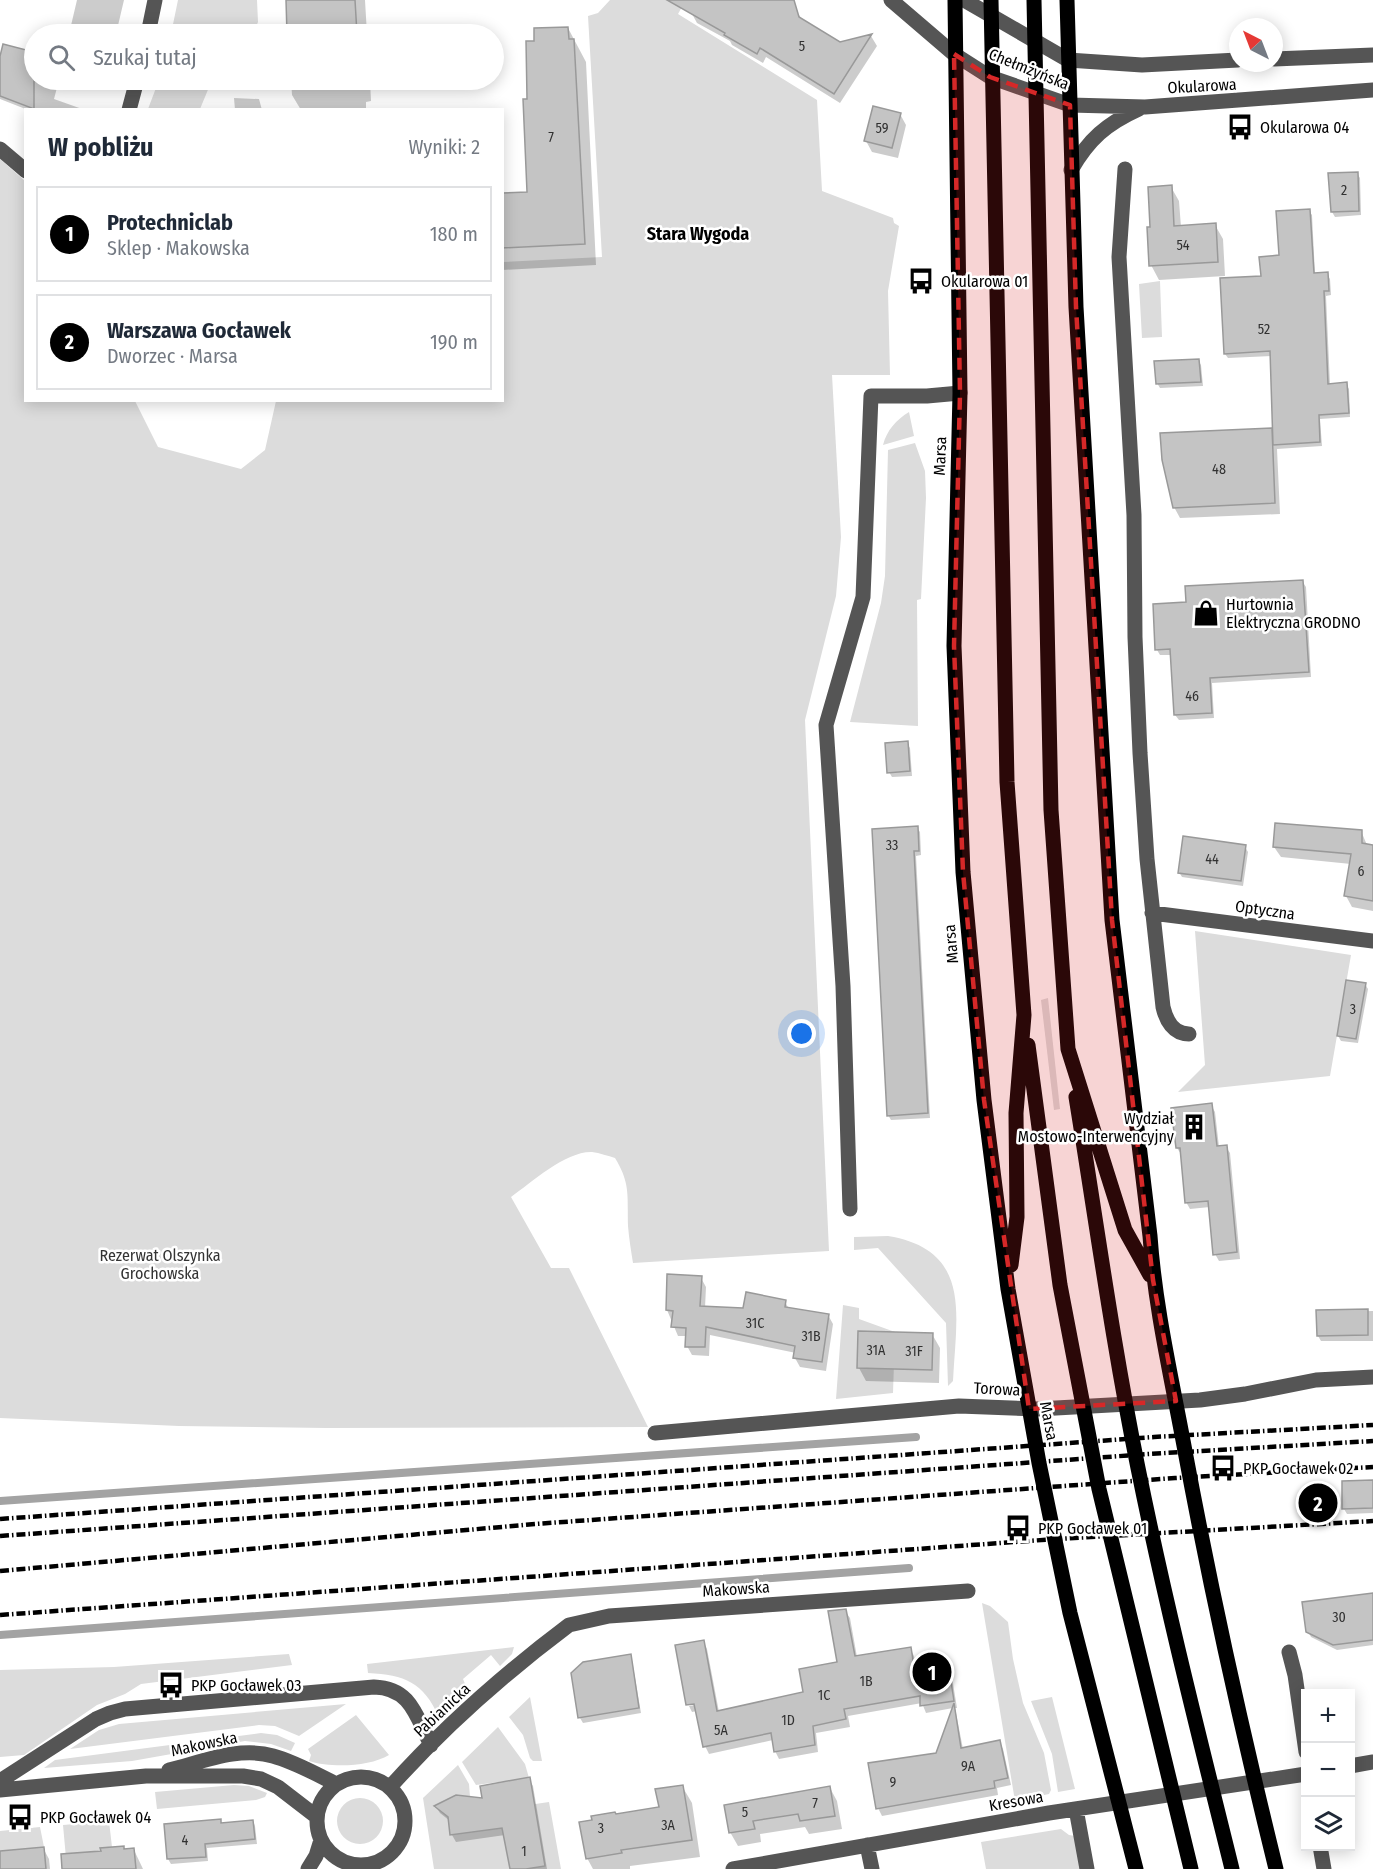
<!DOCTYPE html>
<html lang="pl">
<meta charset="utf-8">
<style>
:root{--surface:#fff;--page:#f6f6f7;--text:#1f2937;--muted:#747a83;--line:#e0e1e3;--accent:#000}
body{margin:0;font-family:"Fira Sans Condensed",sans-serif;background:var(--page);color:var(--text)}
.controls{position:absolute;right:18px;bottom:18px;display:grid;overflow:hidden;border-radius:0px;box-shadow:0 3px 15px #0003}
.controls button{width:54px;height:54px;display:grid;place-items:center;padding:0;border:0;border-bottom:2px solid var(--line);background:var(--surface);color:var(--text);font:30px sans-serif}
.compass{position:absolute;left:1229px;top:18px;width:54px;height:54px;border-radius:50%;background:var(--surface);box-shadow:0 3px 15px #0003;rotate:318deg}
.you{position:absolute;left:802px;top:1034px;width:21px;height:21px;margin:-15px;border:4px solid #fff;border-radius:50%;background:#1a73e8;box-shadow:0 0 0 9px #1a73e833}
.badge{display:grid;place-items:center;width:39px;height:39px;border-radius:50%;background:var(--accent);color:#fff;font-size:20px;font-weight:700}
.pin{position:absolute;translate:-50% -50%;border:3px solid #fff;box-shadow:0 2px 6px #0006}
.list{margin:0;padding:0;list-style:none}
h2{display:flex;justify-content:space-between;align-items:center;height:78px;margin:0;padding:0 24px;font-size:26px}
h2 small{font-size:20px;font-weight:400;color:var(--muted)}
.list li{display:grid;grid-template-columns:39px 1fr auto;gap:18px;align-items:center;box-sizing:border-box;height:96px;margin:0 12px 12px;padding:0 12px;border:2px solid var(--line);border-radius:0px}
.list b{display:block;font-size:22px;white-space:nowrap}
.list p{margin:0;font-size:20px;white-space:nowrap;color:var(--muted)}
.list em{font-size:20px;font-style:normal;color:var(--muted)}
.icon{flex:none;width:33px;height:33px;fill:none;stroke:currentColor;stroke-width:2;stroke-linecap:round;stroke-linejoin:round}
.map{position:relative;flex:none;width:1373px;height:1869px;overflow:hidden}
.search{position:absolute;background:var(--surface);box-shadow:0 3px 15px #0003;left:24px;top:24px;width:480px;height:66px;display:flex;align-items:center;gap:15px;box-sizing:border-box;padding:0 21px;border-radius:33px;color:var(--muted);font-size:22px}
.panel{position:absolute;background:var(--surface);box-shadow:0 3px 15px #0003;left:24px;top:108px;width:480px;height:294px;border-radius:0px}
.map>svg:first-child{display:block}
.green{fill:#dcdcdc}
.shadow{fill:#0003}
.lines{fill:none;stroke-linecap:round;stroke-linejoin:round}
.stream{stroke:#a3a3a3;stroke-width:8}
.building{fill:#c4c4c4;stroke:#999;stroke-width:1.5}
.minor{stroke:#555;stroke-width:15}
.major{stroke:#000;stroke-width:15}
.rail{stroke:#000;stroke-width:4.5;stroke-dasharray:9 3 1.5 3;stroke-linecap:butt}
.marked{fill:#d62828;fill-opacity:0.2;stroke:#d62828;stroke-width:4.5;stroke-dasharray:12 8;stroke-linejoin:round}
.labels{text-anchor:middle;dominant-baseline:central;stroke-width:5;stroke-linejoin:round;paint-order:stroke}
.number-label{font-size:14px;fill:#313131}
.street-label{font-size:16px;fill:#000;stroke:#fff}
.poi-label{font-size:16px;fill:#000;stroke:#fff;text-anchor:start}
.park-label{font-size:16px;fill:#333;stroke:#fff}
.neighbourhood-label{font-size:18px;font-weight:bold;fill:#000;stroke:#fff}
</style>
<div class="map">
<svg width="1373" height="1869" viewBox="0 0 1373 1869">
<rect width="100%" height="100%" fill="#fff"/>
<path class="green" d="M178 0H257L258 22 253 34H171Z
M610 0H675L683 5 678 14 817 100 822 191 893 218 894 223 899 226 888 291 890 375H832L841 537 836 596 805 720 829 1251 633 1263C631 1251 629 1238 628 1226 627 1197 631 1184 615 1158 608 1156 600 1153 592 1152 566 1151 532 1182 511 1197L551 1268H569L648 1427 327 1428 179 1426 0 1418V159L25 181 26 400 135 401 158 447 241 469 265 450 276 401 502 400 503 262 602 257 588 16 598 13Z
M159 80H212L200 109H148Z
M1160 281 1162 337 1142 338 1139 284Z
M909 412 914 436 883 445C887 430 896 420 909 412Z
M915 443 925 471 926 498 921 599 917 600 918 726 850 722 881 603 885 576 888 450Z
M1195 931 1351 955 1330 1076 1178 1092 1205 1065Z
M1048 998 1060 1109 1054 1110 1041 1000Z
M888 1236C973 1250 956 1316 953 1381L948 1386 946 1323 878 1248 854 1250V1237Z
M843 1305 859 1308V1319L895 1332 893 1393 836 1399Z
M982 1603 990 1606 1008 1622 1013 1659 1023 1703 1044 1753 1051 1790 1049 1794 1015 1801Z
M514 1647 512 1654 500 1666 491 1655 463 1679C465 1684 468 1689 466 1694 464 1703 447 1716 439 1717 423 1682 405 1675 368 1673L367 1664Z
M289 1654 292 1665 141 1684 125 1694 97 1705 24 1755 0 1757V1670L114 1667Z
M530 1697 542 1761H533L530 1758 523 1735 509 1717Z
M1052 1697 1075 1789 1058 1792 1052 1754 1031 1701Z
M346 1704 299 1736 275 1726 259 1725 70 1749 99 1730 119 1724Z
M356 1715 389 1755C369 1767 331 1768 309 1761L311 1755 308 1749Z
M498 1727 525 1764 529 1778 476 1785 462 1762Z
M261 1733 277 1735 295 1743 291 1751 271 1744 245 1741 132 1761 44 1768 55 1760Z
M458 1765 469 1784 470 1797 434 1807 448 1817 549 1802 561 1869H434L423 1798Z
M234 1785 249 1786 267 1793 265 1797 256 1800 157 1809 155 1792Z
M337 1821a23 23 0 1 1 46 0a23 23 0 1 1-46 0Z
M109 1821 112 1847 90 1852 67 1869 63 1825Z
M40 1827 44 1847 0 1851V1831Z
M1061 1829 1069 1835 1075 1836 1081 1869H986L981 1842Z"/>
<path class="shadow" d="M77 0H124L116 34H69Z
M287 0H365L367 34H289Z
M691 0H790L802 20 839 43 871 36 877 46 840 103 766 57 763 63 732 45 730 41 697 23 691 12Z
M568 28 586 62 596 265 502 270V195L529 193 528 101 536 42Z
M4 46 34 53V80H59L54 99 85 110H28L0 99V62Z
M291 80H370L371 101 366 102V110H301L292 95Z
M234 98 259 99 262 110H235Z
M900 114 906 125 898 158 872 152 866 141Z
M1357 173 1360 178 1361 215 1335 217 1332 212Z
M1171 187 1179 201 1181 227 1215 225 1223 239 1225 276 1159 280 1151 265 1152 229Z
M1309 211 1312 215 1315 274H1327L1330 279 1331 295 1326 296 1330 385 1346 384 1349 389 1350 417 1320 419 1322 446 1277 449 1280 514 1180 518 1174 507 1271 429 1274 435 1272 356 1228 358 1225 354 1262 277 1281 257Z
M1198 360 1201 365 1203 386 1160 388 1157 383Z
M1302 581 1306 587 1311 677 1212 683 1214 718 1179 720 1175 715 1172 655H1160L1157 650 1187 604Z
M907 743 910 748 912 776 892 777 889 772Z
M917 828 920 832 921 855 916 856 930 1118 891 1120 888 1115 874 830Z
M1361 831 1367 845 1373 846V911L1352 907 1346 896 1351 864 1281 857 1274 847Z
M1245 847 1248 852 1243 886 1182 877 1179 872Z
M1365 984 1368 989 1358 1043 1341 1041 1338 1036Z
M1211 1105 1215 1112 1219 1147H1226L1230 1153 1240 1259 1219 1261 1215 1254 1210 1207 1190 1209 1186 1202 1181 1154 1177 1148Z
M701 1278 706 1287 705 1308 744 1310 785 1302 789 1309 828 1315 833 1324 826 1371 800 1367 795 1358 796 1353 710 1335 709 1356 692 1355 687 1346V1336H678L667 1310Z
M1373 1311V1341H1321L1318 1336V1312Z
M932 1334 940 1348 939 1383 866 1381 859 1368Z
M1373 1482V1513L1347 1514 1344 1509Z
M1373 1595V1645L1337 1650 1311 1637 1308 1631Z
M845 1611 850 1618 857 1657 910 1648 914 1656 916 1669 947 1664 951 1671 957 1708H955L963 1749 999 1742 1003 1749 1011 1785 997 1788 998 1795 882 1816 878 1808 937 1754 953 1708 926 1713 922 1703 848 1716 850 1727 816 1733 818 1752 779 1759 775 1751 773 1740 709 1754 705 1746 697 1711 692 1712 689 1706 702 1704H688L703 1641 707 1649 719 1712 805 1693 838 1663Z
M630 1655 632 1660 641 1713 583 1723 580 1718 573 1674Z
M529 1779 533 1786 547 1869H511L505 1835 456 1842 452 1835 450 1821 440 1813 436 1807 483 1800Z
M682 1786 692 1803 700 1857 630 1866V1869H593L587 1858 615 1815 660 1808Z
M830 1788 837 1801 842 1829 809 1834 805 1827 760 1834 761 1842 738 1846 730 1832 726 1806Z
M220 1821 222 1825 253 1821 255 1826 257 1844 207 1848 208 1861 171 1864 168 1859Z
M43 1848 49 1859 50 1869H0V1852Z
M125 1850H134L143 1869H93Z"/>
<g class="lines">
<path class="stream" d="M0 1501 916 1437
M0 1635 909 1568"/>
</g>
<path class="building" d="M286 0H355L357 34H287Z
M667 0H794L799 17 840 42 872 34 834 94 760 48 757 54 724 35 725 33Z
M568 27 569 39H574L585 244 502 248V193L527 192 523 99H527L526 41H534V28Z
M3 44 34 52V109L0 96V56Z
M873 106 901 113 892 148 864 141Z
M1358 172 1359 211 1331 212 1328 173Z
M1172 185 1174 226 1216 223 1218 262 1149 266 1147 227H1150L1148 187Z
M1310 209 1314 273 1328 272 1329 291H1324L1328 384 1347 382 1349 413 1319 415 1320 442 1273 445 1270 351 1224 354 1220 278 1261 276 1259 257 1279 255 1276 211Z
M1199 359 1201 382 1156 384 1154 361Z
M1272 428 1275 503 1173 508 1162 460 1160 433Z
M1303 580 1309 672 1210 678 1212 713 1174 715 1170 649 1155 650 1153 604 1186 602 1185 586Z
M908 741 910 771 887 773 885 743Z
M1275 823 1362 830V843L1373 845V901L1344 896 1351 854 1273 847Z
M918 826 919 851H914L928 1113 887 1116 872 829Z
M1183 836 1246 845 1241 881 1178 873Z
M1346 980 1366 983 1356 1039 1337 1036Z
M1212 1103 1217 1146 1227 1145 1237 1252 1213 1255 1208 1201 1185 1203 1180 1148H1176L1171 1108Z
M667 1274 702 1276 700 1306 743 1308 746 1292 786 1300 785 1307 829 1314 822 1362 793 1358 795 1346 706 1327 705 1347H685L686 1328 671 1327 673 1311 666 1310Z
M1368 1309V1335L1317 1336 1316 1310Z
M858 1331 933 1333 932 1370 857 1368Z
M1373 1480V1508L1342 1509V1481Z
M1373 1593V1640L1333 1645 1306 1632 1302 1602Z
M846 1609 855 1656 911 1647 914 1667 948 1662 954 1701 920 1706V1696L844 1709 846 1719 813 1726 815 1745 774 1752 771 1733 703 1747 694 1704 686 1705 675 1645 704 1640 717 1711 803 1692 799 1669 837 1662 828 1611Z
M631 1654 639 1708 578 1718 571 1673 583 1662Z
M954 1703 961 1748 1000 1740 1008 1778 994 1781 995 1788 876 1809 868 1763 936 1753Z
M530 1777 545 1866 526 1869H510L502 1828 450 1835 448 1817 434 1806 456 1795 482 1798 480 1786Z
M683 1785 692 1840 621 1850 622 1853 586 1859 579 1822 592 1820 591 1816 615 1812 616 1814 659 1807 655 1789Z
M830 1786 835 1816 800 1821 798 1814 753 1821 755 1829 729 1833 724 1805Z
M221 1819V1823L253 1820 255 1839 205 1844 206 1857 167 1859 164 1824Z
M124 1846V1849L134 1848 136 1869H62L61 1854 101 1851 100 1848Z
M44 1847 46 1869H0V1851Z"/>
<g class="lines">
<path class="minor" d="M891 0 954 54 990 77 1070 105 1145 107 1373 90
M964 0 1068 60 1142 65 1238 60
M148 34 155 0
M1274 59 1373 55
M129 110 137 80
M0 149 26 171
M1125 169 1119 257 1134 515 1135 637 1140 753 1147 859 1163 1007C1166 1020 1173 1034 1189 1034
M1071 170C1089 139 1106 124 1139 109
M1152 913 1373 941
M850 1209 843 986 826 725 863 597 871 396H927L960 393
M655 1433 959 1406 1038 1409 1200 1400 1245 1394 1316 1380 1373 1377
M1289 1652 1295 1675 1306 1752
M1350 1766 1373 1762
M169 1770C202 1762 239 1746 273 1756 295 1762 316 1774 336 1784
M317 1821a44 44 0 1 1 88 0a44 44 0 1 1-88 0Z
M0 1781 96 1719 110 1713 125 1709 374 1687C411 1688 416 1716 431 1745
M391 1786C444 1727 505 1673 569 1625L609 1616 968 1591
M0 1790 146 1776H243L261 1779 278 1787 317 1817
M1076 1809 1087 1869
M867 1845 872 1869
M1320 1846 1324 1869
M308 1869 316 1856 321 1840
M733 1869 1049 1813 1306 1774"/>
<path class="major" d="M955 0 960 393 954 646 963 872 984 1100 1008 1289 1039 1463 1070 1613 1136 1869
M991 0 1007 782 1024 1015 1016 1113 1017 1217 1011 1265
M1034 0 1051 810 1068 1049 1125 1230 1150 1275
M1067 0 1076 307 1112 920 1150 1236C1155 1308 1172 1380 1185 1451 1211 1591 1242 1731 1276 1869
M1028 1045 1060 1285 1099 1489 1191 1869
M1076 1097C1096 1220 1113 1345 1138 1468 1165 1602 1199 1736 1232 1869"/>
<path class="rail" d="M0 1519 1154 1437 1373 1425
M0 1536 1149 1454 1373 1441
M0 1571 535 1524 1175 1478 1373 1467
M0 1615 1056 1539 1373 1521"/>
</g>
<path class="marked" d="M954 54 990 77 1070 105 1076 307 1112 920 1153 1280 1176 1401 1029 1409 984 1100 963 872 954 646 960 393Z"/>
<defs>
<g id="bus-bare" transform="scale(2.07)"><path d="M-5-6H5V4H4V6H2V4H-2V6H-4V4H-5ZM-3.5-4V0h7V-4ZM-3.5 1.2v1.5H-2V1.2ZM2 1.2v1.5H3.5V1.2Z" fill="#000" stroke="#fff" stroke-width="2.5" paint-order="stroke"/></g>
<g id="shop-bare" transform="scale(2.07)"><path d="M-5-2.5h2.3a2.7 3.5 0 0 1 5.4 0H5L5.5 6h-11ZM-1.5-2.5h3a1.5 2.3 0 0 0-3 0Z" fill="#000" stroke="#fff" stroke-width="2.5" paint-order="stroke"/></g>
<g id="building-bare" transform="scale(2.07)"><path d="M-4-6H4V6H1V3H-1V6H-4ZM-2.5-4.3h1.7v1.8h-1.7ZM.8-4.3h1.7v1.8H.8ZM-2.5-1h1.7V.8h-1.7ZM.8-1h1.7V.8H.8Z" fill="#000" stroke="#fff" stroke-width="2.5" paint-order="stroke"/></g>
</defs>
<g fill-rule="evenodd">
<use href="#bus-bare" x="1240" y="127"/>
<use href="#bus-bare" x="921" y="281"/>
<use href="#shop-bare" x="1206" y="613"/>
<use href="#building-bare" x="1194" y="1127"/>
<use href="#bus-bare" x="1223" y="1468"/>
<use href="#bus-bare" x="1018" y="1528"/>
<use href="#bus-bare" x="171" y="1685"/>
<use href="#bus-bare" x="20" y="1817"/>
</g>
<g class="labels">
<g class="number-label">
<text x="802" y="46">5</text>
<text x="882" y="128">59</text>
<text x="551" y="137">7</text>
<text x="1344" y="190">2</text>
<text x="1183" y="245">54</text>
<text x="1264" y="329">52</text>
<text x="1219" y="469">48</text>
<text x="1192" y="696">46</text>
<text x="892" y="845">33</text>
<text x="1212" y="859">44</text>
<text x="1361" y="871">6</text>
<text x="1353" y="1009">3</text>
<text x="755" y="1323">31C</text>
<text x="811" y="1336">31B</text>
<text x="876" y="1350">31A</text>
<text x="914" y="1351">31F</text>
<text x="1339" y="1617">30</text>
<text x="866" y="1681">1B</text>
<text x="824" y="1695">1C</text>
<text x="788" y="1720">1D</text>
<text x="721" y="1730">5A</text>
<text x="968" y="1766">9A</text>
<text x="893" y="1782">9</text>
<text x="815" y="1803">7</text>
<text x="745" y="1812">5</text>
<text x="668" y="1825">3A</text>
<text x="601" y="1828">3</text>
<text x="185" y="1840">4</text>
<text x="524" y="1851">1</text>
</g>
<g class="street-label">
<text transform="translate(1029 69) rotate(22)">Chełmżyńska</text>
<text transform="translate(1202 86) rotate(-3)">Okularowa</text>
<text transform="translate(940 456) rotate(-88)">Marsa</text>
<text transform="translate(1265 910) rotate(8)">Optyczna</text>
<text transform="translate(951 944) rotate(-95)">Marsa</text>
<text transform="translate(997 1389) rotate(3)">Torowa</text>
<text transform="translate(1049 1421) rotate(79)">Marsa</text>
<text transform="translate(736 1589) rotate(-4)">Makowska</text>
<text transform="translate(442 1710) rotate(-43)">Pabianicka</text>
<text transform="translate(204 1744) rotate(-12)">Makowska</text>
<text transform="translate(1016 1801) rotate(-10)">Kresowa</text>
</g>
<g class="poi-label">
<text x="1260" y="127">Okularowa 04</text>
<text x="941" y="281">Okularowa 01</text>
<text x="1226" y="604">Hurtownia<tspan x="1226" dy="18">Elektryczna GRODNO</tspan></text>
<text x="1174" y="1118" text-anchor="end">Wydział<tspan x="1174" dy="18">Mostowo-Interwencyjny</tspan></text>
<text x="1243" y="1468">PKP Gocławek 02</text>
<text x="1038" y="1528">PKP Gocławek 01</text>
<text x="191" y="1685">PKP Gocławek 03</text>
<text x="40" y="1817">PKP Gocławek 04</text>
</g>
<g class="park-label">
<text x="160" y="1255">Rezerwat Olszynka<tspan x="160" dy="18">Grochowska</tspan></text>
</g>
<g class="neighbourhood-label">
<text x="698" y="234">Stara Wygoda</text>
</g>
</g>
</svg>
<div class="controls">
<button>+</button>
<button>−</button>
<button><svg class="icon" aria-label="layers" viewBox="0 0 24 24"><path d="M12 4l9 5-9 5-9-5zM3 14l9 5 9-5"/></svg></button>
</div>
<svg class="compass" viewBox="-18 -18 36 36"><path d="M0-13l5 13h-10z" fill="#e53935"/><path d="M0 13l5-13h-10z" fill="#747a83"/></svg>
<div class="you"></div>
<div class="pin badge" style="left:932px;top:1672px">1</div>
<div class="pin badge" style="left:1318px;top:1503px">2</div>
<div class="search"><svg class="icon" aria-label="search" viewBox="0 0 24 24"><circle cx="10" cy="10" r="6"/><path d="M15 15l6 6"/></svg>Szukaj tutaj</div>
<section class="panel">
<h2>W pobliżu<small>Wyniki: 2</small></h2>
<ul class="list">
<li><span class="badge">1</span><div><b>Protechniclab</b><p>Sklep · Makowska</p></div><em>180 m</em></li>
<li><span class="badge">2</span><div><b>Warszawa Gocławek</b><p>Dworzec · Marsa</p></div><em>190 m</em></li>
</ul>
</section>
</div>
